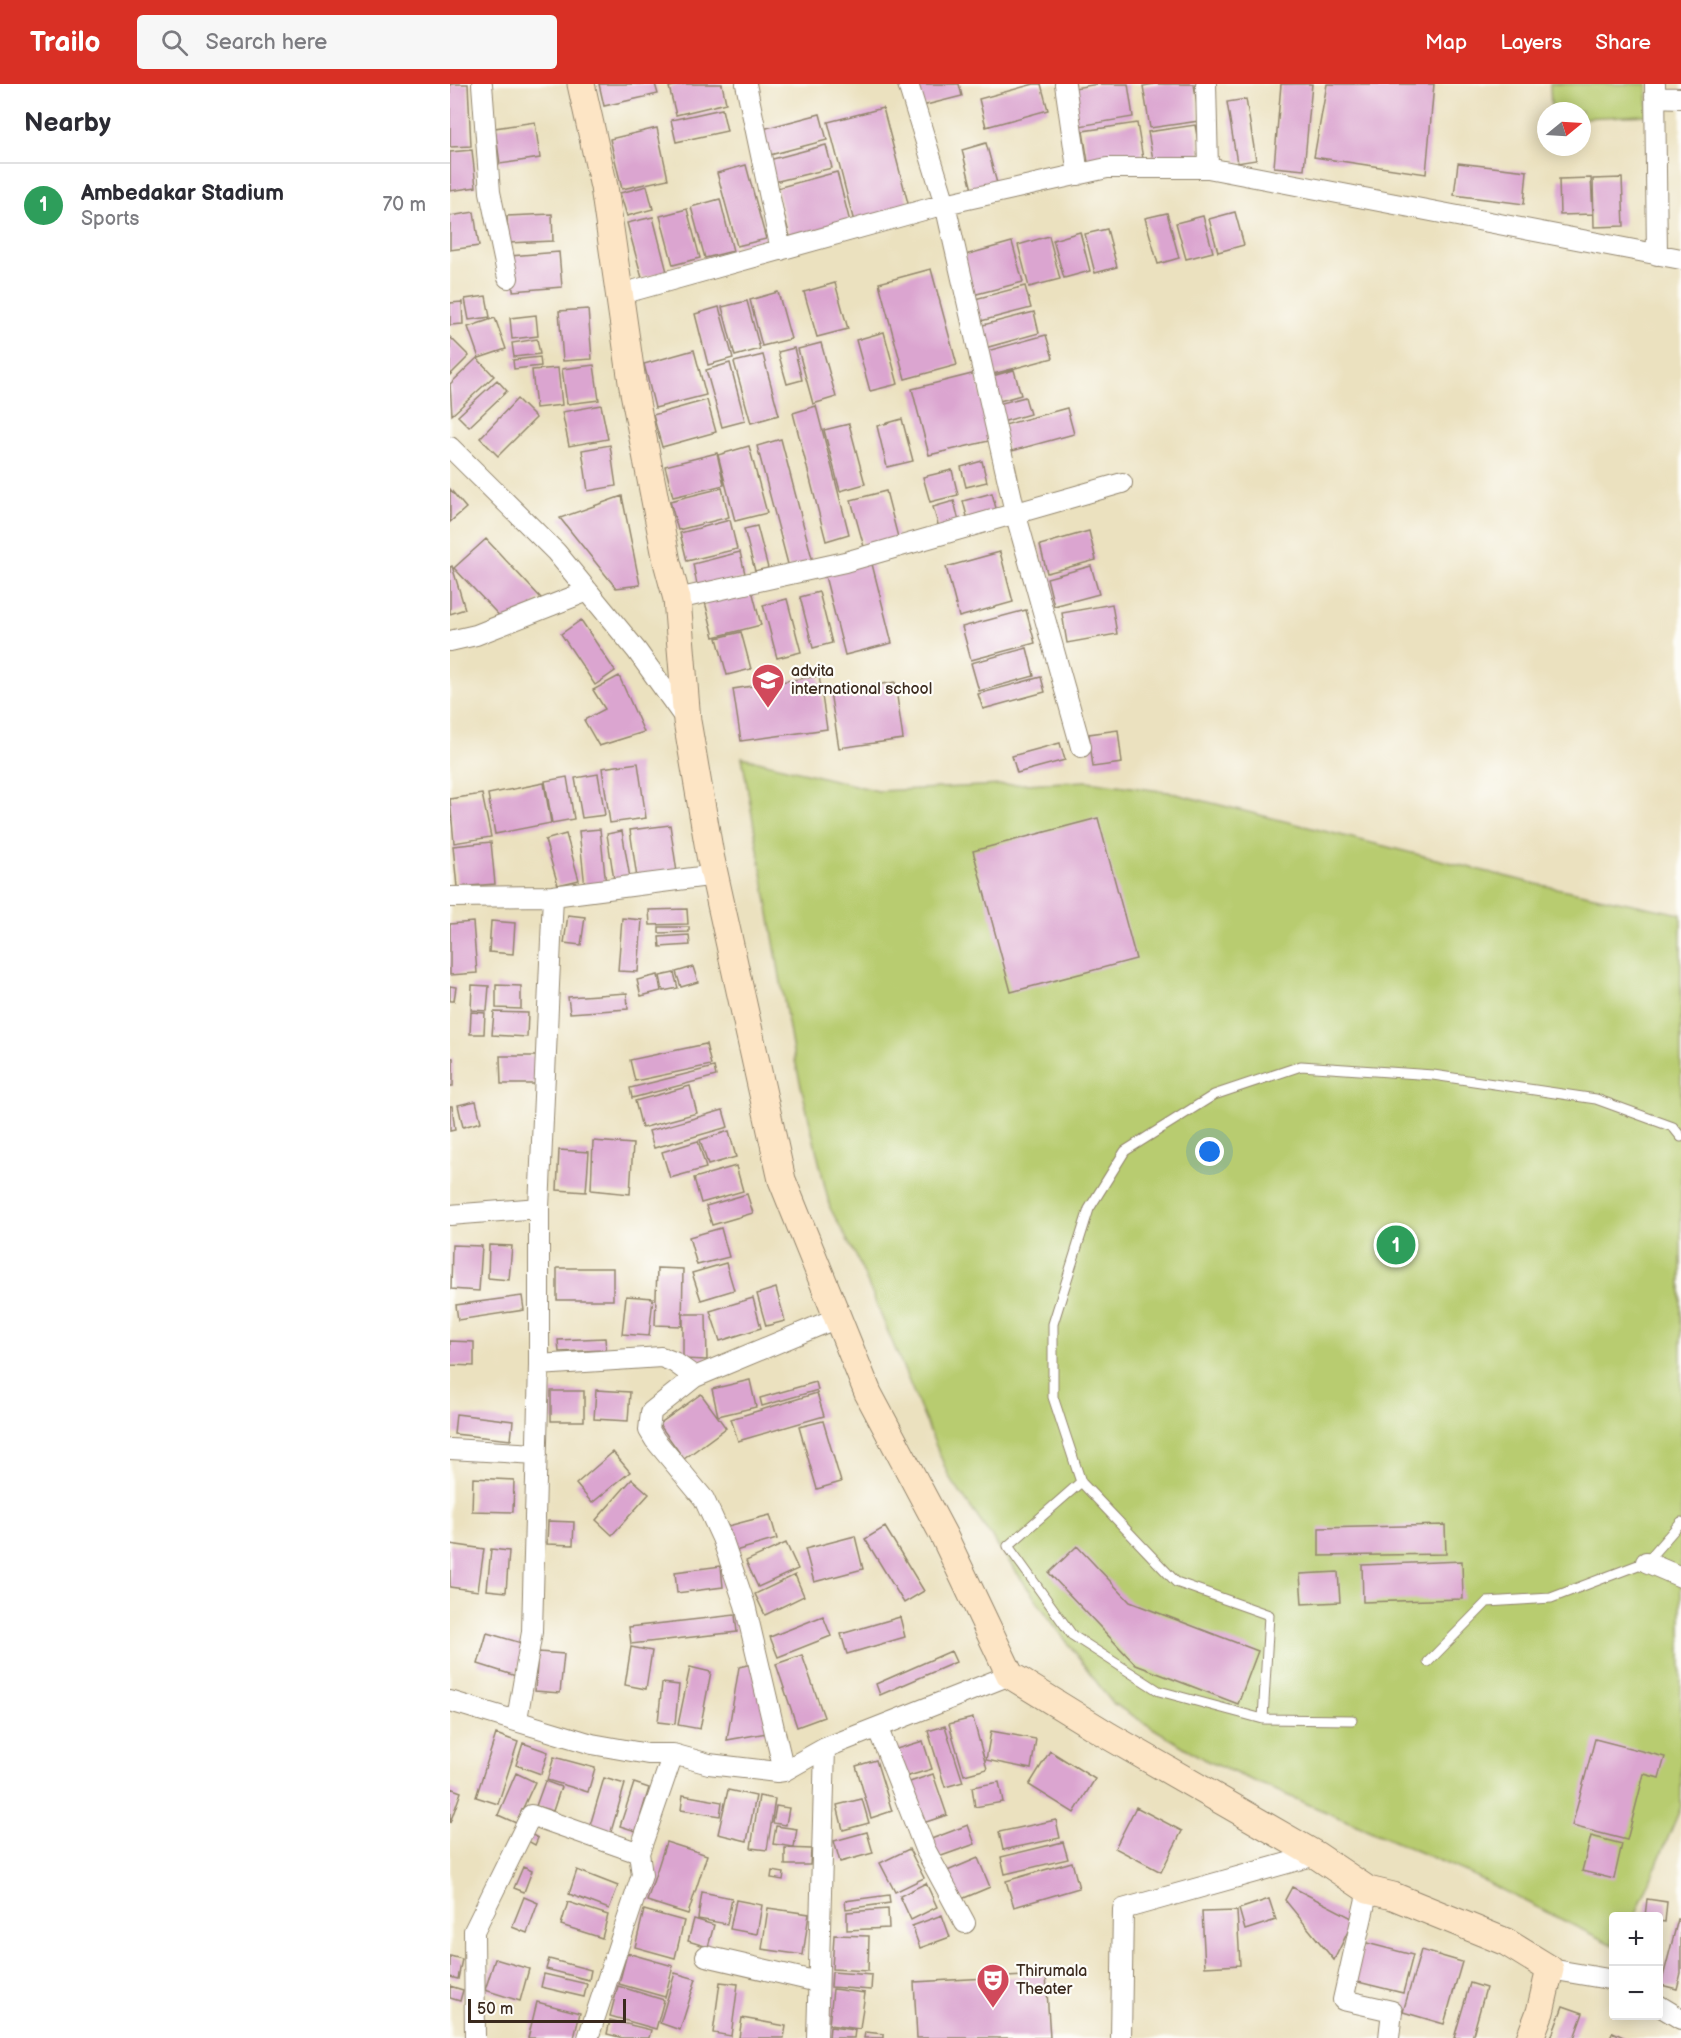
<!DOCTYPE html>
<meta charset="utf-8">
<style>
:root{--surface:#fff;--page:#f7f7f7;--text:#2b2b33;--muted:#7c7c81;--line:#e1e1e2;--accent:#d93025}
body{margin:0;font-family:"Balsamiq Sans",sans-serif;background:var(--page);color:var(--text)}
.controls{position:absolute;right:18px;bottom:18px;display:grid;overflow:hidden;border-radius:6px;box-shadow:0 3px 15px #0003}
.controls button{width:54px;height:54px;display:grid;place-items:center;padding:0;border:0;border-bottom:2px solid var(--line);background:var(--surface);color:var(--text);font:30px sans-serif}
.compass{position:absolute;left:1087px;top:18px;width:54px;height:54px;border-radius:50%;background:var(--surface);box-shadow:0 3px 15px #0003;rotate:72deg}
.scale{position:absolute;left:18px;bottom:15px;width:158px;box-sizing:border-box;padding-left:6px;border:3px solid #3b2a1e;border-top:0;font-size:16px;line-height:21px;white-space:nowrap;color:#3b2a1e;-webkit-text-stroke:4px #fdfcf7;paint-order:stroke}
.you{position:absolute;left:760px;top:1068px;width:21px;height:21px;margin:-15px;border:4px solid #fff;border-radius:50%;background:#1a73e8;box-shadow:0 0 0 9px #1a73e833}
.badge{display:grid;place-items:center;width:39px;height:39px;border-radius:50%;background:var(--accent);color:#fff;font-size:20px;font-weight:700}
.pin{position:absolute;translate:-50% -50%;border:3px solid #fff;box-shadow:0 2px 6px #0006}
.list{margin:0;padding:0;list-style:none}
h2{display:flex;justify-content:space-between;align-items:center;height:78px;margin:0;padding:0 24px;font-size:26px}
h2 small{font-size:20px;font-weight:400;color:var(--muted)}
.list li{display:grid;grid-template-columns:39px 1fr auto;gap:18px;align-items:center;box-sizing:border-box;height:84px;padding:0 24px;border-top:2px solid var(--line)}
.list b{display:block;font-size:22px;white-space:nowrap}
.list p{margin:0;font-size:20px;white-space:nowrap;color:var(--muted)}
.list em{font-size:20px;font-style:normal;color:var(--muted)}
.icon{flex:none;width:33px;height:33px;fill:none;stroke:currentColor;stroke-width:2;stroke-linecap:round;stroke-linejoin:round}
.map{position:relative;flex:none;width:1231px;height:1954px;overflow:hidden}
header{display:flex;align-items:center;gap:36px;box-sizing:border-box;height:84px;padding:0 30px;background:var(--accent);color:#fff}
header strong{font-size:28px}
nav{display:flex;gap:33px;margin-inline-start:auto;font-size:21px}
.search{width:420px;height:54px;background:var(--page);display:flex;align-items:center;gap:15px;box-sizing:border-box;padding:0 21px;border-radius:6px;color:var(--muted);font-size:22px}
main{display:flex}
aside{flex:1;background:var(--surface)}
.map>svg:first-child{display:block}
.green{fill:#b8cc70;stroke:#7a7b47;stroke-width:1.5}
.building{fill:#dba5d0}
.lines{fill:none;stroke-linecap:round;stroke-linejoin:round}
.lane-casing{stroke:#93866e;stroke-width:11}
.street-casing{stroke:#93866e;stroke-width:22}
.secondary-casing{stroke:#93866e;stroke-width:29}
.lane{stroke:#fff;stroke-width:9}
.street{stroke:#fff;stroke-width:20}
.secondary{stroke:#fde5c5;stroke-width:27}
.labels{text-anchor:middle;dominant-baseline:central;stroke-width:4.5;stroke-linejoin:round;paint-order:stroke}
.poi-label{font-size:16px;fill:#3b2a1e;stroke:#fdfcf7;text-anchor:start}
</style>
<header>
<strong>Trailo</strong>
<div class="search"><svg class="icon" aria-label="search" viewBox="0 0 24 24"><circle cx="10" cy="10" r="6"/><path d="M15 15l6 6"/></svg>Search here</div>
<nav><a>Map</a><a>Layers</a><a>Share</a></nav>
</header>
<main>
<aside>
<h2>Nearby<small></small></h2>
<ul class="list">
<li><span class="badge" style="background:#2e9e5b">1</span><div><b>Ambedakar Stadium</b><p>Sports</p></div><em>70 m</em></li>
</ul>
</aside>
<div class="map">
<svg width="1231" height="1954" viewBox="0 0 1231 1954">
<rect width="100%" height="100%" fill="#fdfcf7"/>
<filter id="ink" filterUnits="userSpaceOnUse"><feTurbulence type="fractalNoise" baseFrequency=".0167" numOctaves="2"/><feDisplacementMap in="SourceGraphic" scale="12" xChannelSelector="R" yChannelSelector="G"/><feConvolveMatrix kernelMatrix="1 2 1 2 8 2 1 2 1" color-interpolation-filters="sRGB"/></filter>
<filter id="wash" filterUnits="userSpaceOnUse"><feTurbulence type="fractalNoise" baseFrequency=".008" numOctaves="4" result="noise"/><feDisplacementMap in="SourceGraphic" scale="24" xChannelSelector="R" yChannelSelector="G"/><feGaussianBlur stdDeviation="1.35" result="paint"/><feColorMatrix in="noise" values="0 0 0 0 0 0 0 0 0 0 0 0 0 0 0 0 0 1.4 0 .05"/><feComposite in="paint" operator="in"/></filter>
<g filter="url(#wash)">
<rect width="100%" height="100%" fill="#ebe1bf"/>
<path class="green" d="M1100 0H1197L1198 31 1132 34V27H1101Z
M292 673 428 707 637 697 718 708 1082 799 1231 830V1723L1185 1832H1164L1163 1861 1018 1789 755 1676 662 1619 594 1527 499 1393 407 1174 380 1124 343 968Z"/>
<g id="blocks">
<path class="building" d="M0 0H18L21 62 0 63Z
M149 0H205L208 10 154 22Z
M234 0H272L276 19 226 31 219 3Z
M466 0H509L512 12 472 22Z
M584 0H591L598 26 536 43 529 15Z
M648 0H678L683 33 624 43 618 5Z
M705 0H744L749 37 700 44 693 2Z
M831 0H862L854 86 824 83Z
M877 0H984L976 90 864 73Z
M796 15 806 76 787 79 777 18Z
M433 24 459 123 404 138 378 38Z
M272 25 277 47 226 58 221 36Z
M370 30 377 56 316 72 309 46Z
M85 38 90 74 50 80 45 44Z
M687 39 693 75 639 84 633 47Z
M745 41 751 74 704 81 698 48Z
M207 44 218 95 172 105 160 55Z
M536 59 548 103 523 110 512 66Z
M376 61 382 84 324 98 319 76Z
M22 66 26 103 0 107V68Z
M1008 79 1077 87 1074 120 1004 111Z
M296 81 316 155 287 162 267 89Z
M387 88 400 138 340 153 327 104Z
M1141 94 1143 130 1110 131 1109 95Z
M1172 94 1174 142 1144 143 1143 95Z
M197 102 203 125 177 132 170 109Z
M270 115 283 167 255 174 241 123Z
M237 125 250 174 223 181 210 132Z
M24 128 29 162 0 166V132Z
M785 128 794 161 768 168 759 135Z
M717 129 729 174 708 180 695 134Z
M102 130 103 157 58 159 57 132Z
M753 132 763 168 736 175 726 139Z
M203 133 217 188 192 194 177 139Z
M657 145 667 183 645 189 635 150Z
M630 148 640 187 614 194 603 156Z
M599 152 610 195 579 203 568 161Z
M562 158 573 198 519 212 508 173Z
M109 168 112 203 63 207 60 172Z
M481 185 507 281 455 295 429 199Z
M385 199 398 245 367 253 354 208Z
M575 202 581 224 527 238 521 216Z
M328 208 341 255 312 262 300 216Z
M36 212 40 233 19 236 15 215Z
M297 217 310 265 285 272 272 223Z
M12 218 13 240 0 241V219Z
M269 223 283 274 258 281 245 230Z
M138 225 142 275 113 277 109 227Z
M584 228 589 249 535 264 529 242Z
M86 231 88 252 62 255 60 234Z
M45 234 56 265 29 274 18 243Z
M434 248 448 300 420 307 406 256Z
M596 251 603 274 543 290 537 267Z
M0 253 19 272 0 291Z
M87 255 90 270 64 273 62 259Z
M371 259 386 313 363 320 348 265Z
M344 264 352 296 337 300 328 268Z
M244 266 256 311 205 324 194 280Z
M313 271 329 331 301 339 284 278Z
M90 273 91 282 64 285 63 276Z
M27 274 44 292 2 331 0 300Z
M280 279 295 337 272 343 256 286Z
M144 281 149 316 117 320 112 285Z
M108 284 112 321 86 324 82 286Z
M564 286 571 311 546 318 539 293Z
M526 289 543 356 479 371 462 305Z
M47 296 57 307 19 343 8 332Z
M575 313 580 330 552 338 548 320Z
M67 315 86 334 48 372 30 354Z
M257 316 266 348 212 363 203 331Z
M151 321 158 355 119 362 112 328Z
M366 322 399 450 376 457 343 329Z
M617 324 624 350 558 368 551 342Z
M452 335 463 377 437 383 427 342Z
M399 340 415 400 390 407 374 346Z
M331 355 363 478 339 484 307 362Z
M160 361 166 402 138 407 132 366Z
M299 362 317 429 285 437 268 371Z
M267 369 274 401 223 413 215 382Z
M532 377 537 398 516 403 511 383Z
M502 386 508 411 480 418 473 393Z
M272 404 279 433 228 446 220 417Z
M0 405 16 424 0 438Z
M436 407 450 461 416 470 401 416Z
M542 409 548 432 519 440 513 417Z
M172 412 190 501 166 504 110 434Z
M504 417 511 445 491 451 483 423Z
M280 436 287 465 237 477 230 449Z
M307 442 318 484 305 487 294 445Z
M639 447 646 476 597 489 590 461Z
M36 455 91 514 60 543 4 484Z
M290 468 296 494 248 506 243 480Z
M550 468 563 518 509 533 496 483Z
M421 476 442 559 395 571 374 488Z
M2 482 15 525 0 530V483Z
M641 482 649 510 604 522 597 494Z
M302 506 311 541 264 553 255 518Z
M369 508 382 559 363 564 350 513Z
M337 515 351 568 327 574 313 521Z
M662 520 667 550 617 559 612 529Z
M576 526 585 559 521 576 512 543Z
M131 536 165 587 145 601 111 550Z
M291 548 301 585 277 591 267 554Z
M577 564 584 592 529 607 521 579Z
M169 592 194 648 149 662 134 636 155 625 143 606Z
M369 592 377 645 291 657 283 605Z
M591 593 595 608 533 625 528 610Z
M445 598 453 655 389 664 380 608Z
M668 646 672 679 643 683 639 650Z
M610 659 615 676 567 689 562 672Z
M188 679 196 734 160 739 152 684Z
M148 690 155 731 132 734 125 694Z
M117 693 124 735 102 739 95 697Z
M94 699 101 739 45 750 38 710Z
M32 710 41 753 4 759 0 715Z
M648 734 686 875 561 908 523 767Z
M220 741 228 795 188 801 180 746Z
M150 745 156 801 135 803 129 747Z
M172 747 180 794 164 796 157 750Z
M116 750 129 796 108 801 95 756Z
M41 758 45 800 7 803 3 762Z
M237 825 238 840 200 841 199 826Z
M118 831 135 833 131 861 114 859Z
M172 834 192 836 188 888 168 887Z
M41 837 65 839 63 870 39 868Z
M23 838 27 889 0 891V840Z
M209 843H239V848L209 849Z
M239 851 240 861 210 863 209 853Z
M243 883 248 898 231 903 226 888Z
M224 889 228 904 213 907 210 892Z
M208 891 211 907 191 912 187 896Z
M22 901 39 902 37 927 21 926Z
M46 901 71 902V925L46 924Z
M0 902 6 903 4 917H0Z
M177 909 178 925 120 929 118 913Z
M21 928 35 929 34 950H20Z
M44 928 78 929 77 953 42 951Z
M256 960 261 981 185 997 180 976Z
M50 972H90V1000H51Z
M0 974H3V1002H0Z
M264 983 266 992 182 1014 180 1004Z
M240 1002 247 1029 192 1044 185 1017Z
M26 1017 31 1038 13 1043 8 1021Z
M0 1022H2L5 1046 0 1047Z
M273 1026 278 1043 204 1064 199 1047Z
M279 1047 286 1073 258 1081 250 1056Z
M143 1057 183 1060 180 1110 141 1106Z
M248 1057 256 1084 220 1094 212 1068Z
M109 1066 139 1068 136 1108 107 1106Z
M286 1082 293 1107 251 1119 244 1094Z
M297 1110 303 1129 262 1141 256 1122Z
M271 1144 279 1173 247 1181 239 1153Z
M2 1161 32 1162 29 1207 1 1205Z
M39 1161 62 1162 59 1196 38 1194Z
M276 1179 284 1206 251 1216 242 1189Z
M107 1184H163V1216H107Z
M207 1184 233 1185 232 1242 205 1241Z
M326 1204 335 1237 316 1242 307 1210Z
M72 1212 74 1226 8 1236 6 1221Z
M176 1212 203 1214 199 1252 172 1250Z
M303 1214 311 1244 270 1257 260 1227Z
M233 1230H256L257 1276 233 1275Z
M155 1254 156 1266 109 1268 108 1256Z
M0 1257 24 1258V1282L0 1281Z
M300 1296 306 1323 268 1332 262 1305Z
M366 1298 368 1306 312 1322 310 1314Z
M146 1306 180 1308 178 1337 144 1335Z
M101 1307H134V1337H101Z
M367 1309 374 1332 288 1357 281 1335Z
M251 1310 276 1344 234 1375 209 1340Z
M6 1330 63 1337 61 1356 4 1350Z
M373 1337 391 1398 367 1405 349 1343Z
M163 1368 180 1388 142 1419 126 1400Z
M23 1394 64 1396 63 1428 22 1427Z
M182 1395 199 1410 162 1451 146 1436Z
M320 1431 327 1455 285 1467 278 1442Z
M98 1437 124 1438 123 1461 97 1460Z
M995 1441 996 1470 869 1472V1444Z
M435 1443 474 1507 454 1519 415 1455Z
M405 1452 413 1485 364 1498 355 1465Z
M336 1459 348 1485 308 1503 296 1477Z
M0 1460 34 1465 28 1507 0 1503Z
M627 1462 680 1518 808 1567 788 1620 686 1581 599 1489Z
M41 1465 59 1467 56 1508 37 1506Z
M1012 1477 1013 1515 913 1518 912 1481Z
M271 1482 273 1503 227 1509 225 1488Z
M888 1488 890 1518 852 1520 850 1490Z
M345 1491 354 1512 315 1531 305 1510Z
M285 1531 287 1548 181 1560 179 1543Z
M373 1532 381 1552 328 1573 320 1553Z
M450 1533 455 1553 397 1570 391 1550Z
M37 1549 75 1560 66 1592 28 1580Z
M181 1563 202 1567 196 1605 175 1601Z
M501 1567 506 1578 430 1611 426 1600Z
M88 1568 114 1570 110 1609 85 1607Z
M352 1571 374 1633 347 1643 326 1580Z
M302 1580 323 1648 277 1656 289 1583Z
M240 1583 261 1588 250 1645 228 1641Z
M212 1599 229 1601 225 1640 208 1638Z
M523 1634 537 1685 514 1691 499 1640Z
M495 1642 513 1698 495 1703 478 1647Z
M541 1647 586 1655 581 1685 536 1676Z
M46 1650 68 1658 48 1720 26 1713Z
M1145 1655 1215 1673 1209 1694 1194 1690 1177 1756 1122 1742Z
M473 1657 482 1685 452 1694 443 1666Z
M73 1659 98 1668 91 1690 66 1681Z
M600 1667 645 1695 624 1729 579 1701Z
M104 1673 145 1684 138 1708 97 1696Z
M426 1676 442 1727 421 1734 406 1682Z
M66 1689 85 1698 66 1739 48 1731Z
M483 1690 497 1731 467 1741 454 1700Z
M154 1694 175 1700 160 1751 139 1745Z
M95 1697 111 1703 103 1727 86 1722Z
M549 1698 553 1718 525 1723 522 1703Z
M184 1699 199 1704 186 1747 170 1742Z
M0 1704 11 1708 0 1739Z
M278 1706 306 1712 297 1757 268 1750Z
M233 1711 272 1718 270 1732 231 1726Z
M309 1712 325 1715 317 1766 301 1764Z
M412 1715 419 1739 393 1746 387 1721Z
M326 1722 339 1724 336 1741 323 1739Z
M686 1723 732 1747 711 1788 665 1764Z
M606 1736 610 1754 553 1766 549 1748Z
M518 1741 525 1760 483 1775 476 1757Z
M326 1742 347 1745 344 1763 323 1760Z
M417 1748 423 1769 390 1778 384 1757Z
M79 1749 88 1754 85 1761 76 1756Z
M1141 1752 1172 1760 1164 1795 1132 1787Z
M216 1758 257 1771 238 1830 197 1817Z
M613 1758 618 1775 555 1790 551 1773Z
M335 1764 361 1765 360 1781H335Z
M459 1765 474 1794 445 1808 430 1779Z
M528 1774 540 1803 507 1817 495 1788Z
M622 1778 629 1804 564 1823 556 1797Z
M73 1783 82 1787 74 1808 64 1804Z
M127 1786 168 1802 159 1825 119 1810Z
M322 1787 334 1789 333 1796 321 1794Z
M476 1799 487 1823 461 1836 450 1812Z
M842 1803 904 1835 884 1876 835 1816Z
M252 1808 282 1814 277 1840 248 1835Z
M439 1811 440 1819 396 1825 395 1817Z
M74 1813 88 1819 77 1849 62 1843Z
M819 1815 826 1836 795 1846 789 1825Z
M1197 1815 1217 1818 1215 1838 1208 1837V1832H1195Z
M286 1816 312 1821 307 1850 280 1845Z
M118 1818 158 1831 152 1854 111 1841Z
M318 1824 359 1830 353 1871 312 1865Z
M438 1825 439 1844 397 1846V1828Z
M194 1826 234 1837 225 1874 185 1863Z
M787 1827 790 1881 755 1883 752 1828Z
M492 1831 500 1853 470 1864 462 1842Z
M244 1835 264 1841 258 1863 238 1857Z
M1228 1835 1231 1836V1889L1227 1905 1211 1901Z
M384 1851 419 1852 418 1887 382 1885Z
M913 1858 963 1871 953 1909 904 1897Z
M971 1866 1012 1878 994 1940 953 1928Z
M177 1869 223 1882 215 1913 169 1900Z
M0 1872 12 1875 8 1895 0 1893Z
M45 1875 79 1885 70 1917 35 1906Z
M99 1875 141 1886 139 1896 96 1885Z
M382 1888 422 1891 421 1906 381 1903Z
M225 1889 246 1895 230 1946 210 1939Z
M94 1890 137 1900 134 1913 91 1903Z
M596 1891 600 1954H467L464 1898Z
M270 1898 288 1900 281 1952 263 1949Z
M1020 1899 1036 1904 1022 1954H1004Z
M0 1902 13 1906 10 1917 0 1914Z
M168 1902 214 1916 206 1945 160 1932Z
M383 1905 415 1909 410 1945 379 1941Z
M87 1918 130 1929 124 1954H78Z
M1113 1922 1133 1929 1124 1954H1101Z
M292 1934 336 1942 334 1954H289Z
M160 1936 201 1946 199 1954H173L157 1950Z
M380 1943 405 1946 404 1954H379Z
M415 1948 434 1950V1954H414Z
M1163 1948 1175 1954H1160Z"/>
</g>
</g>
<g filter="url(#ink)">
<use href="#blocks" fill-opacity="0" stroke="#93866e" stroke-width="1.5"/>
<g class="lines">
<g class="lane-casing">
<path id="lane" d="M631 1398 558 1462 622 1551 709 1607 813 1635 902 1636
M978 1578 1037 1518 1101 1514 1196 1478 1231 1438
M813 1635 819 1531 726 1498 631 1398 603 1313V1240L639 1125 675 1067 764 1011 851 982 983 991 1146 1015 1223 1043 1231 1053"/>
</g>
<g class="street-casing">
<path id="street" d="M32 0 40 108 58 194
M296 0 331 166
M458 0 495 120 565 428 631 663
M615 0 628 91
M756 0 758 84
M1205 0 1207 171
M1205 13 1231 14
M171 210 495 120 657 84H758L1231 175
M0 363 106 468 187 567 237 637
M227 515 395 478 672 399
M0 557 26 551 138 507
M0 813 103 812
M0 1131 89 1124
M89 1281 211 1273 224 1278 245 1293
M0 1365 87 1370
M1196 1478 1231 1493
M0 1617 142 1660 198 1670H223L259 1680 327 1688 334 1687 375 1664 560 1591
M67 1635 82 1548 89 1281V1124L103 812 266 791
M428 1645 475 1765 515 1839
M334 1687 295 1521 272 1454 254 1415 205 1356 199 1346 201 1328 245 1293 387 1234
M918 1806 893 1916 942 1927 939 1954
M256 1872 368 1898
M1100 1885 1164 1896
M1208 1921 1231 1935
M25 1954 24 1847 81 1731 189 1769
M138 1954 192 1791 189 1769 223 1670
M367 1954 375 1664
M671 1954 673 1825 866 1771"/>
</g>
<g class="secondary-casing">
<path id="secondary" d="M131 0 154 103 182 298 217 478 227 515 237 637 260 771 332 1096 418 1309 494 1452 560 1591 659 1652 866 1771 918 1806 943 1812 1056 1858 1100 1885 1090 1928 1080 1954"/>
</g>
<use href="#lane" class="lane"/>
<use href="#street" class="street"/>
<use href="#secondary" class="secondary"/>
</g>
</g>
<defs>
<g id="school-pin" transform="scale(1.725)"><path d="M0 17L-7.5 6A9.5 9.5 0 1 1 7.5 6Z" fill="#d1495b" stroke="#fdfcf7"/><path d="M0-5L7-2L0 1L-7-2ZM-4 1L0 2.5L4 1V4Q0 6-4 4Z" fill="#fff"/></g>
<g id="theatre-pin" transform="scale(1.725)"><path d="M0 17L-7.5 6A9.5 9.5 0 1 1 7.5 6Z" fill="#d1495b" stroke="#fdfcf7"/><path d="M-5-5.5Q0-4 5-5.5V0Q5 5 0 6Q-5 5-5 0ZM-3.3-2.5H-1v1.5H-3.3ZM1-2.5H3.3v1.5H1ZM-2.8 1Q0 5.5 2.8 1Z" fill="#fff"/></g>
</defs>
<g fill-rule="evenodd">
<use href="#school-pin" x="318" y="596"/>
<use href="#theatre-pin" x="543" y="1896"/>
</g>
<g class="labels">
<g class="poi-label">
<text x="341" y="587">advita<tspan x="341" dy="18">international school</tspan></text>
<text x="566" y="1887">Thirumala<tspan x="566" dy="18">Theater</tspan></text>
</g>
</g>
</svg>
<div class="controls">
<button>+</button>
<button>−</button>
</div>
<svg class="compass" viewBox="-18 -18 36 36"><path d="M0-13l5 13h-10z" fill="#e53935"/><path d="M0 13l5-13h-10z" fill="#7c7c81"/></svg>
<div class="scale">50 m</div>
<div class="you"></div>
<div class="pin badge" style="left:946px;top:1161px;background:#2e9e5b">1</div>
</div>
</main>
